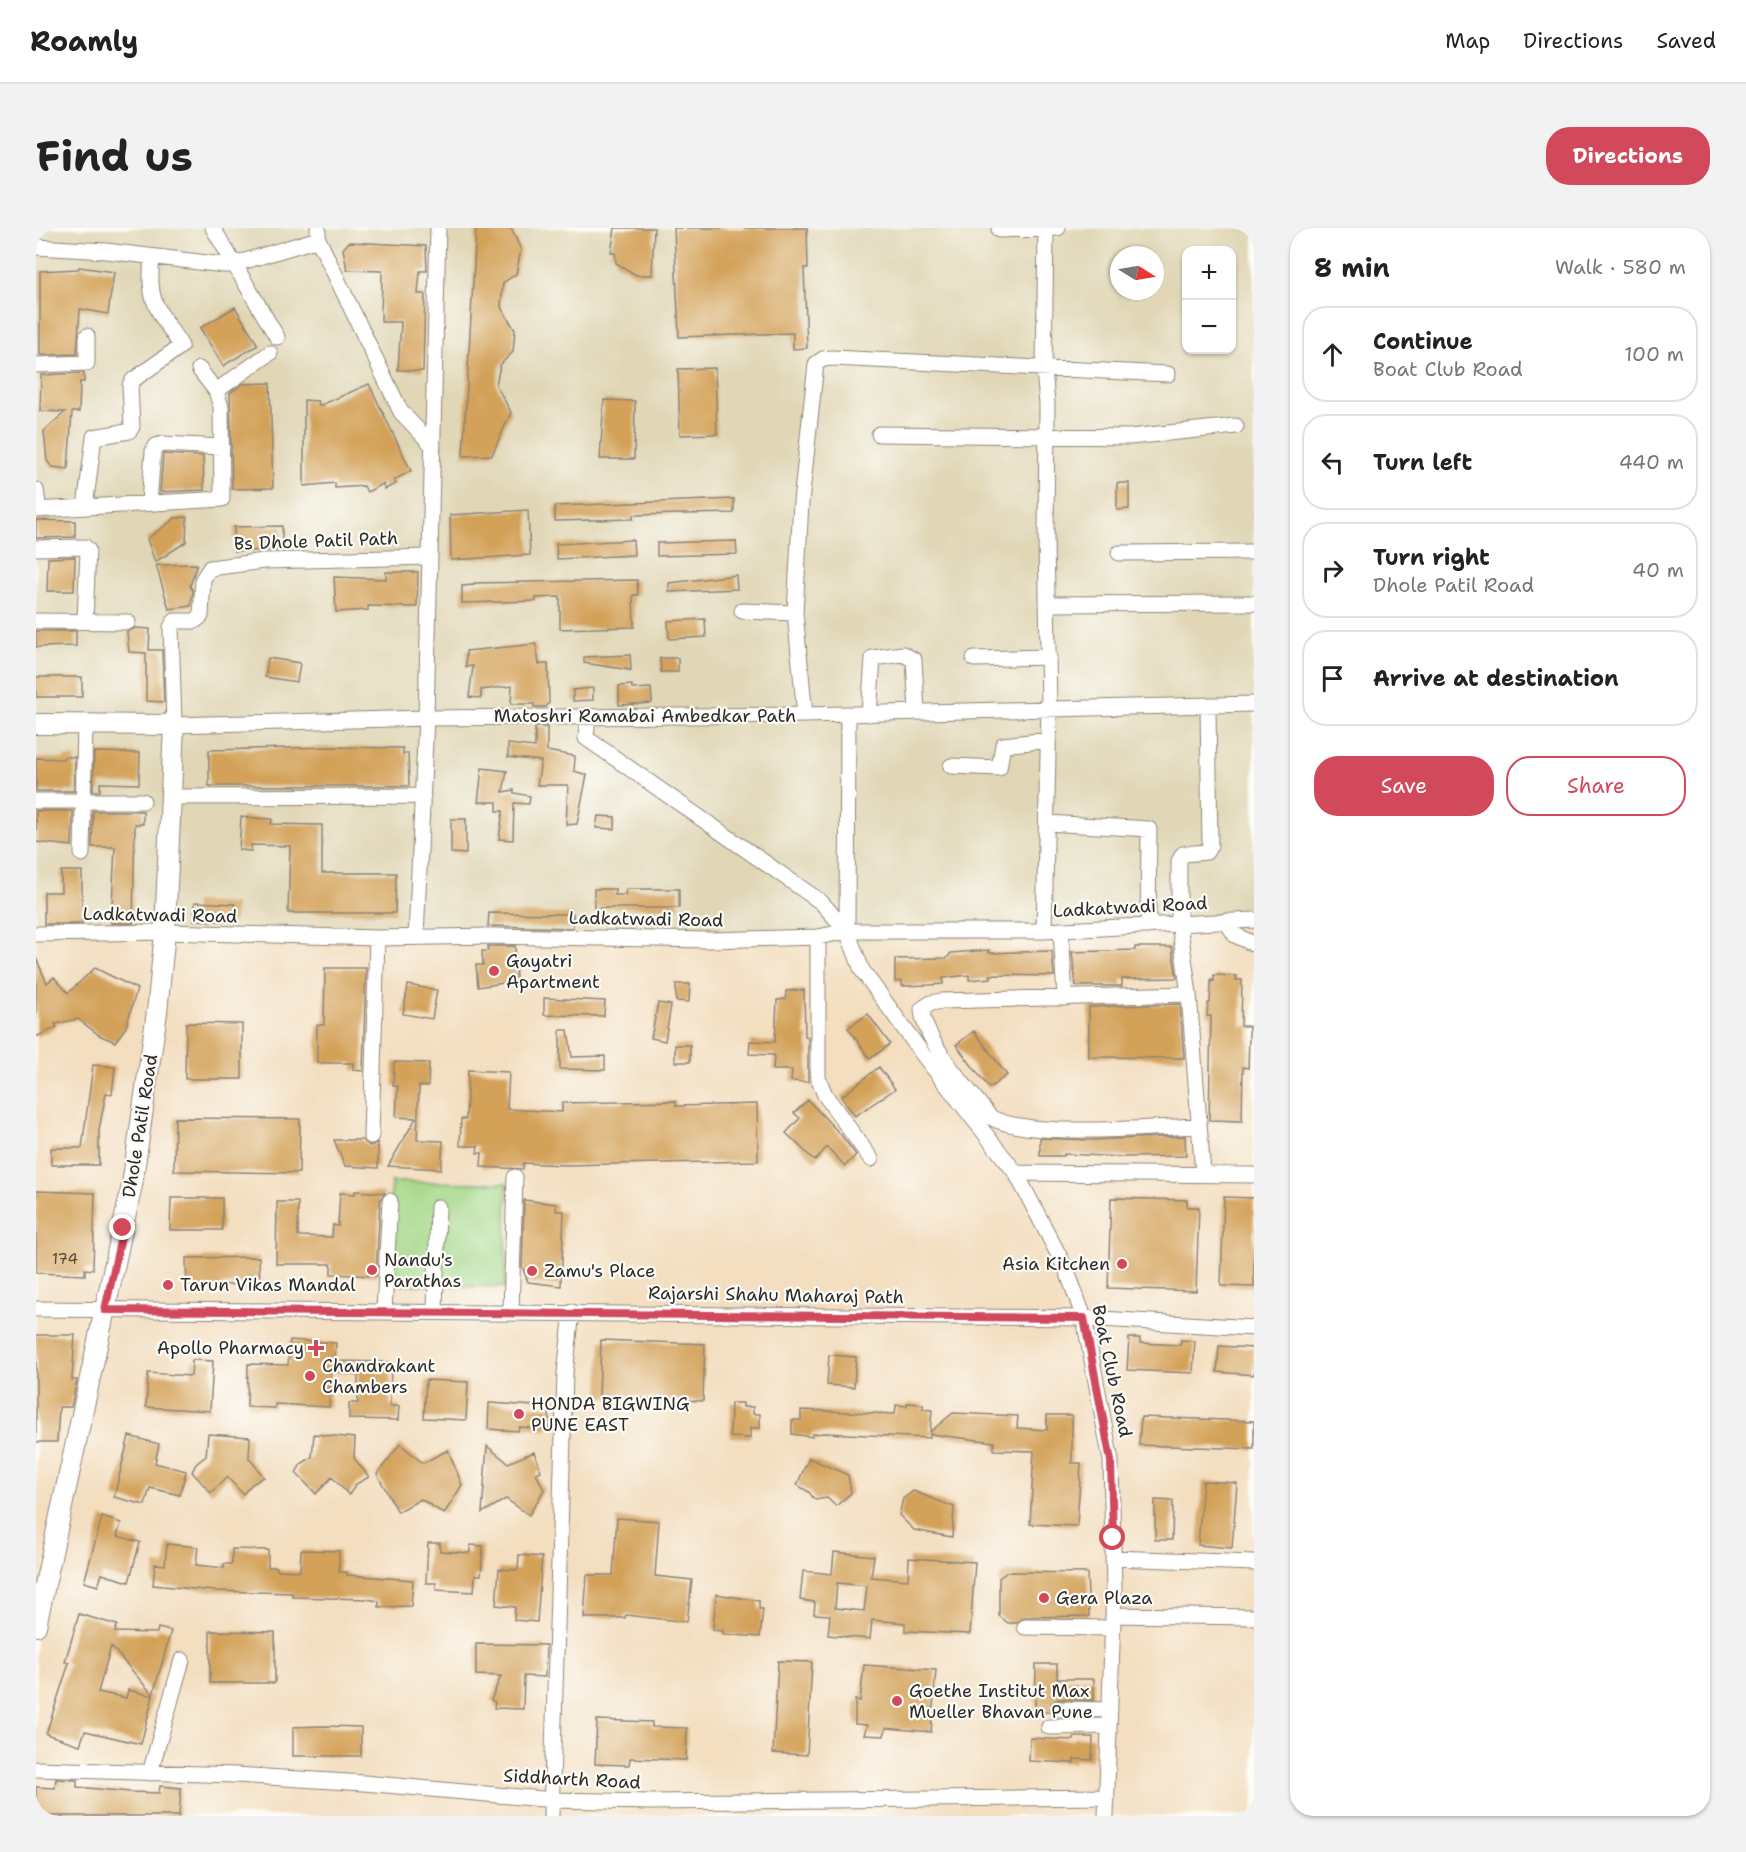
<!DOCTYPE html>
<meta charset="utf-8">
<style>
:root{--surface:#fff;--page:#f2f2f2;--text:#222;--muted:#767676;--line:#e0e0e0;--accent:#d1495b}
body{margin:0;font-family:"Shantell Sans",sans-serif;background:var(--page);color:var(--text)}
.controls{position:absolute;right:18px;top:18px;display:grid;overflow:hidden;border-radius:12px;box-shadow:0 2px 4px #0004}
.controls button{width:54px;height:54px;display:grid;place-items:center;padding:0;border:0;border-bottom:2px solid var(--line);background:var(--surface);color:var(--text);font:30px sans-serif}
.compass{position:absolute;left:1074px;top:18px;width:54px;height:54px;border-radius:50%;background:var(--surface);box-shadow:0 2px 4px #0004;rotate:101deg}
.stop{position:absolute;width:18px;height:18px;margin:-14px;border:4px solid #d1495b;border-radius:50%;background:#fff}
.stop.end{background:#d1495b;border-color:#fff;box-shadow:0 2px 6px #0008}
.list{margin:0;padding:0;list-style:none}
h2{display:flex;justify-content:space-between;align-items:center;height:78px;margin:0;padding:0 24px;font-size:26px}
h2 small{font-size:20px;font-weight:400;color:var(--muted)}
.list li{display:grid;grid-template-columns:39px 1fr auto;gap:18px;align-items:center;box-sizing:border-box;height:96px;margin:0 12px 12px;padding:0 12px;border:2px solid var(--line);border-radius:24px}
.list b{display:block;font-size:22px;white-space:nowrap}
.list p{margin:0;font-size:20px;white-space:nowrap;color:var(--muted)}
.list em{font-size:20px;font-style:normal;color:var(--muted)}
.actions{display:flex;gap:12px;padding:18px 24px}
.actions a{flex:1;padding:14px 0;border:2px solid var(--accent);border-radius:24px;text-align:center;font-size:21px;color:var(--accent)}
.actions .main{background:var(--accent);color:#fff}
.icon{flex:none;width:33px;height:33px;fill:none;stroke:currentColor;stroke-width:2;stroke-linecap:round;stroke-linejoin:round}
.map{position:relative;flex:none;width:1218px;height:1588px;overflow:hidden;border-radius:24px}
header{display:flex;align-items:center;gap:36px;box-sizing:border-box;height:84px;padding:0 30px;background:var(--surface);border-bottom:2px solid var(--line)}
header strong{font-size:28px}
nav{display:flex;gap:33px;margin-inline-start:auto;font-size:21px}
.intro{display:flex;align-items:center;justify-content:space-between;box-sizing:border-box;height:144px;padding:0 36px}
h1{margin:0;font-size:42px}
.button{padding:15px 27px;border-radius:24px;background:var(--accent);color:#fff;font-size:21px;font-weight:700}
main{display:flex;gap:36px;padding:0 36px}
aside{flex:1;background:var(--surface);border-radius:24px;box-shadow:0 2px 4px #0004}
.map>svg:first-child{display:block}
.built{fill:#e1d7b7;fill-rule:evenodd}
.green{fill:#a3d787;stroke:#678159;stroke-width:1.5}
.building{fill:#d3a158;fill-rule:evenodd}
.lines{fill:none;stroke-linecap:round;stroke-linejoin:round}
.minor-casing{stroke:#8f8476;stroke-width:17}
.tertiary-casing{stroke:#8f8476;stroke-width:22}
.minor{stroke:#fff;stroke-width:15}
.tertiary{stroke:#fff;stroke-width:20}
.route{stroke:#d1495b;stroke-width:8}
.poi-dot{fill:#d1495b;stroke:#fdfcf7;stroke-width:2}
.labels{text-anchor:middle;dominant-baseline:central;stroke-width:4.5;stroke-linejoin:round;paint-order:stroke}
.number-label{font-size:15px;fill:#554836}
.street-label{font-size:18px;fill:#2b2b2b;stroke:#fdfcf7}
.poi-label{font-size:18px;fill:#2b2b2b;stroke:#fdfcf7;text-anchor:start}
</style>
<header>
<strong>Roamly</strong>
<nav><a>Map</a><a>Directions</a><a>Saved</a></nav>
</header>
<div class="intro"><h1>Find us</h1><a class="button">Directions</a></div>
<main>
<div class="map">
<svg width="1218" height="1588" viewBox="0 0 1218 1588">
<rect width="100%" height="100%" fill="#fdfcf7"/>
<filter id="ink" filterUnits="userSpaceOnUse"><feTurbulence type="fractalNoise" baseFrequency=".0167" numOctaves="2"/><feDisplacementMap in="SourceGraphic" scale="12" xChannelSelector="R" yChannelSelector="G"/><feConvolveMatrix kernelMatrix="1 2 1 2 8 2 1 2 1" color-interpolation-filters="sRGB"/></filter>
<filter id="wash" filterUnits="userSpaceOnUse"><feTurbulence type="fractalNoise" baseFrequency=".008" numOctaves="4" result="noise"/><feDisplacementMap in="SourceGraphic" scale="24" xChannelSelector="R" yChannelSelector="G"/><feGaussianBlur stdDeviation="1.35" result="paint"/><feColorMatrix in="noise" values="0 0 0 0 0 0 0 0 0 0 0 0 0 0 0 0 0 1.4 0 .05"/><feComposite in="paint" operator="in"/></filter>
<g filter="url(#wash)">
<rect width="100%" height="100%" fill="#f3dec0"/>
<path class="built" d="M0 0H1218V698L779 716 0 707ZM1150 22H1196V122H1150ZM1083 27H1119V63H1083Z"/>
<path class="green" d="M355 954 471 955 469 1059 353 1057Z"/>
<g id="blocks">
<path class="building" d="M440 0H475L485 22 480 46 467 55 465 79 479 102 477 124 464 137 460 157 475 184 456 227 427 228Z
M579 0H618L616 47H600L580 35 579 25H575Z
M638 0H771L772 40H768L771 120 757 121V105L643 109Z
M313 14 390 18 391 43H384L382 66H389L387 143 362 142 365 94H345L346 43 311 42 307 21Z
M43 39 78 44 72 86 44 81 41 126 4 127V43L42 41Z
M199 79 222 117 187 138 164 100Z
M679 140 681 206 644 207 642 141Z
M48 145V154H44L43 184H36L32 241 16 239 11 233 8 203 29 184 4 183 5 147Z
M234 155 237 260 196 261 194 165 207 156Z
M333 156 375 243 358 252 360 256 349 261 347 256 331 264 328 258 299 260V255L268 258V172L282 173 283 178Z
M568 172 599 173 598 231H564Z
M127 226 167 228 168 262 124 264Z
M1081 255H1093V281L1081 282Z
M698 271V285L597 287V291L519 293V278Z
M492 282 494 327 415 332 414 287Z
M151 289 150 314 119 334 111 311 139 290Z
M0 292 39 293V309L0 310Z
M246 298V322L198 323V299Z
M597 312 598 327 521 331 520 316Z
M700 313 701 326 621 328V315Z
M39 329 38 363H11L12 330Z
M161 336 154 358 157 363 155 378 133 381 120 337Z
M350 344H382L381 379 332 378V382L300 384 298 349 350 351Z
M700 347 701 361 633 364V355Z
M601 352 602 367H597L598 399 524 401V369L500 370V373L426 375V358L438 357V355Z
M669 391 670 409 633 411 632 393Z
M99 400 114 401 113 422H126L128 474 110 473V425L93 424 91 404Z
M0 403H40V418L0 419Z
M500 416 503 436H512L513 475 510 479H498V476H475L476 458 445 462V470L433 469 437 438 430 439V423Z
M594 427 595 442 548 435V429Z
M232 430 264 435 261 454 229 449Z
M624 430H642V444H625Z
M0 449H46V469H0Z
M596 457V461L615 460 616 475 583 477V458Z
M557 460V472L537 473V462Z
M499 499H511V523L539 528 538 543 551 547 541 596 530 597 532 557H501L505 533 472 529V516L499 519Z
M295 519 367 520V526L372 525 373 558H173V522Z
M58 524 104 525 103 556 64 555V563H57Z
M28 529H39L38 563H0V530L28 531Z
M446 540 471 543 467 564 478 562V565L494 568 493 576 478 575 477 612 463 611 467 583H461V574H442Z
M0 583H37L36 618 0 614Z
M57 583H107V596H99L97 695H75L79 619H56Z
M562 588 579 589V601L560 600Z
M205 589 236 591 235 596 286 597V645H360L359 685H252L254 618 215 617V623L203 622Z
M415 591H430V626L415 625Z
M25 643H46V696H8V664H25Z
M558 661H579V667H589L590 661H643V680H558Z
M159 674 199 676V694L158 692Z
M453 685 537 686V700L452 698Z
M452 718H479L480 753 442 759 440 737H447L446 723H452Z
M1099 719H1136L1141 750 1086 751V758H1040L1036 724 1099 722Z
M953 722V725L1016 723 1018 748 954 747 955 750 933 752V747L907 750V756L894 757 866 758V753L859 754V731L911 730 915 725Z
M0 730 11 755 18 749 32 765 59 740 101 761 90 799 79 814 63 807 42 791 19 796 21 799 0 809Z
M289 740H330L327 843 317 842V835H281V797H288Z
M1178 747 1201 748 1200 752H1206L1205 798H1213V809L1212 840 1207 839 1206 893 1173 892 1175 788H1171L1172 775H1174L1175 752 1178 753Z
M640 756H654L653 774 640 773Z
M372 757 401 762 396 791 367 786Z
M768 762 769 808 772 809V854L755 853 756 842H737L738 827 713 826 714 813 739 814 741 772 750 771V763Z
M508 770 569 773 568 788 508 787Z
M622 775 635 777 629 813 615 810Z
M1144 776 1148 830 1053 829V779Z
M832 786 854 816 834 831 812 800Z
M150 795 206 796V851H149Z
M524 802H532L536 829 569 828V842L524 841Z
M938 803 971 847 953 860 920 817Z
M639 817H654V834H639Z
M358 834 393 835 392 858H383L381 912 407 913 405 941 352 938 380 890 360 889 362 858H357Z
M57 837 79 839 76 866 70 865 63 902V937H15V920H46Z
M843 839 859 861 819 888 805 869Z
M432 842 473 844 471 881 526 884V875L640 873V878L721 876 722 933 527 937 487 935V941L445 939 446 925H441L442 918H424L425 891H430Z
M772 872 805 907 820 927 809 938 791 919 779 933 750 905 764 890 758 885Z
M139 890 264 891 263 945 138 943Z
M1149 908 1150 928 1088 929 1028 926V928H1004V910L1055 912Z
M298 912H326L334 918 342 914V940L309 938Z
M0 963 59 965 57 1042 49 1041V1047L0 1045Z
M319 963 349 965 344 972 340 1048 295 1046V1036H240L241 974H262V1008L296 1009 297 997 302 998 304 965 319 966Z
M1188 969 1218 970V1059L1185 1058Z
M135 970H186V1002H134Z
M1075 970 1151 972V979H1163L1160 1063 1072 1060Z
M488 972 520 976V983H528L525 1058 492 1054 486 1038Z
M223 1029 224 1056 185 1057V1060L151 1058 150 1030Z
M0 1107H39L36 1152H41L35 1179H23L21 1214H0Z
M1093 1110H1104V1115L1144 1117 1145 1112 1159 1113 1157 1145 1091 1142Z
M254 1112 300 1115 299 1133 355 1134 354 1178H363L362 1192 313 1191V1175H322V1145L295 1144 293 1179 239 1176V1180L211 1179 212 1136 252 1137Z
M565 1112 669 1116 667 1173 563 1169Z
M1183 1118 1218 1120V1147L1181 1144Z
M793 1127 820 1129 818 1159 791 1157Z
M156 1132 177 1133 174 1183 110 1179 112 1145 155 1148Z
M390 1152 432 1154 430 1192 388 1190Z
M453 1175 514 1179 512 1201 483 1199 482 1203 452 1201Z
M695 1175H707V1179H717V1186H724V1200H714V1210L694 1209Z
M871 1175 887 1176V1181L896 1182 894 1204 917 1185 982 1188 981 1200 1011 1202V1187H1036V1235H1045L1041 1298 994 1296 998 1223 958 1222V1214L894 1206V1210L789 1205 776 1206V1209L756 1206V1192H765V1182L859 1186 860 1177 871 1178Z
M1105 1189 1218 1193V1221L1103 1217Z
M172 1206 214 1209 213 1230 228 1249 216 1256 207 1266 191 1249 175 1265 156 1244 160 1236 170 1228Z
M278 1206 319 1210 318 1230 333 1249 320 1256 313 1267 296 1249 280 1266 260 1245 265 1236 276 1229Z
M93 1208 123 1216 119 1235 150 1243 144 1267 114 1260 109 1277 78 1269Z
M364 1216 387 1235 412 1222 426 1257 408 1286 385 1271 362 1284 341 1246Z
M451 1218 472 1235 498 1224 505 1243 500 1245 508 1262 493 1287 470 1271 446 1285Z
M773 1230 812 1247 815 1265 800 1278 791 1270 779 1272 773 1264 761 1257Z
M1167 1253 1201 1255 1196 1320 1162 1317Z
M877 1263 918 1279 916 1309 878 1302 863 1287 867 1271Z
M1119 1272 1137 1273 1136 1312H1119Z
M66 1289 85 1295 81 1308 104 1314 93 1354 66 1346 62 1358 48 1354Z
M581 1290 623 1293 619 1348 656 1352 651 1394 590 1387 589 1390H548L551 1347H577Z
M392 1315H404V1323L434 1325V1317L447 1318 445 1347H439L438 1364 400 1362V1355H390Z
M131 1316 162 1319 160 1337 188 1340V1336H196V1321L232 1322V1339H241V1342L264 1343 265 1322 303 1323V1344H311V1347L377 1352 375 1378 343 1379V1373L330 1371 256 1369V1365L178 1363 117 1357 119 1336 129 1337Z
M798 1324 838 1328 835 1349 872 1352 873 1330 939 1334 934 1406 869 1403V1395L836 1392 834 1411 792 1407 794 1387 778 1386 779 1374 764 1372 767 1343 796 1346ZM801 1355 831 1358 828 1383 799 1380Z
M483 1327 506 1329 501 1394 478 1392 479 1379 460 1377 463 1341 482 1342Z
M971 1344 1051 1345 1053 1388 989 1389 980 1395H972L963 1388V1350Z
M680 1366 723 1373V1381H727L724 1409 687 1406V1403L677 1402Z
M43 1386 81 1397 79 1404 121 1405 122 1400 135 1403 117 1467 75 1418 62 1464 90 1470 92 1462 117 1468 105 1516 49 1503 44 1517 10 1506 33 1435 29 1434Z
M174 1403 239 1404V1455H174Z
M440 1416 510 1417 509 1449 488 1448 487 1481 458 1480 459 1474 455 1472 465 1448 440 1447Z
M742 1433 776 1434 771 1527 737 1525Z
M1000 1436H1021V1451H1058V1472L1023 1471 1015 1475 1014 1484H999Z
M828 1437 900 1442 895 1504 850 1500 848 1508 828 1507 831 1497 819 1496V1472L824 1473Z
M561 1492 616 1494V1499L651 1500 650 1532 594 1530 593 1537 559 1536Z
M288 1498 325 1499V1528H257V1499Z
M1038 1509H1057L1056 1532 1038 1531V1535L993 1533 994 1510 1038 1512Z
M20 1551 41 1552V1559L94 1564 123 1565 124 1558 145 1560 143 1588H0V1559L19 1560Z"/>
</g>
</g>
<g filter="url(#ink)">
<use href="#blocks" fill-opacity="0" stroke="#8f8476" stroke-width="1.5"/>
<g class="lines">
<g class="minor-casing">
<path id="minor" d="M177 0 241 109
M282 0V11L365 184 397 218
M963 2 1022 0
M0 19 70 23 188 37 199 36 282 11
M0 137 51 135V108
M180 163 234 125
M843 206 1094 209 1200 198
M0 262 3 282
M113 275 117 223 120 218 127 216 186 219
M49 279 58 209 93 203 96 199 94 157 97 152 145 118C122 81 111 76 116 30
M0 282 186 271 185 179 180 163 163 141
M0 320 49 319 52 322 49 393
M1083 325 1218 324
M394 329 228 333 174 340 167 351 165 388 159 393H139L135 399 138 497 390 490 769 487 1218 476
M1011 376 1218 375
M706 383 759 385
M0 393 92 394
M938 431 1013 429
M833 486 837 430 867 426 878 432 881 484
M769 487 759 385 765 274 780 136 787 131 796 130 1132 146
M552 488 550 510 785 674 811 703 826 742 888 828 980 945 1031 1043 1048 1090 1075 1233 1078 1360 1070 1588
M915 538 963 540 967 517 1012 512
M135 569 387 568
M0 573H107
M1011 595 1113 601 1112 698
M46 626 49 497
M1190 693 1199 707 1218 716
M1025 702 1029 770
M811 703 812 486
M1008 703 1013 480 1010 311 1011 176 1008 141 1010 1
M0 706 129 704 341 710 458 708 675 712 782 709 811 703H1008L1218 692
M380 709 390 490 402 0
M782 709V850L789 867 835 931
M1153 766 906 773 895 775 886 781C887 813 934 863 954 889 992 911 1115 899 1163 898
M335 908 341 710
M980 945 1218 947
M1167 946 1153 766 1143 695V633L1147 626 1170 624 1174 618 1172 478
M0 1081 1048 1090 1218 1100
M348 1083 354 973
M399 1084 402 979
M475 1084 479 949
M1077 1330 1218 1335
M1077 1387 1218 1389
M989 1399 1077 1400
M1023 1481 1074 1482
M1013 1499 1073 1498
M0 1541 200 1547 328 1555 517 1572 615 1574 1071 1569
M114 1545 146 1432
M515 1588 529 1145 536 1084"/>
</g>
<g class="tertiary-casing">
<path id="tertiary" d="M0 496 138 497 129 704 121 784 96 957 0 1398"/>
</g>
<use href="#minor" class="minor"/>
<use href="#tertiary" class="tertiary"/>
</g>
</g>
<g class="lines" filter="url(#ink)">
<path class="route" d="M87 1000 69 1082 1048 1090 1075 1233 1077 1310"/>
</g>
<g class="poi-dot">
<circle cx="458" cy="743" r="6"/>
<circle cx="1086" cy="1036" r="6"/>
<circle cx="336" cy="1042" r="6"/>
<circle cx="496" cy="1043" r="6"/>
<circle cx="132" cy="1057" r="6"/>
<path d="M277 1111h6v6h6v6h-6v6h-6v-6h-6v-6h6z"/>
<circle cx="274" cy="1148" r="6"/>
<circle cx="483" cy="1186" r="6"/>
<circle cx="1008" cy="1370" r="6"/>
<circle cx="861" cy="1473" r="6"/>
</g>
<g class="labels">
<g class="number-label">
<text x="29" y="1031">174</text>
</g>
<g class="street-label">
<text transform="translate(280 313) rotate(-2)">Bs Dhole Patil Path</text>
<text x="609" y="488">Matoshri Ramabai Ambedkar Path</text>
<text transform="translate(1094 679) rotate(-3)">Ladkatwadi Road</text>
<text transform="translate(124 687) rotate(1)">Ladkatwadi Road</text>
<text transform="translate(610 691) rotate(1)">Ladkatwadi Road</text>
<text transform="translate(104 898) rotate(-81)">Dhole Patil Road</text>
<text transform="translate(740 1067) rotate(1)">Rajarshi Shahu Maharaj Path</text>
<text transform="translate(1076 1143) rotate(78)">Boat Club Road</text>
<text transform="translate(536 1551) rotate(3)">Siddharth Road</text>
</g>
<g class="poi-label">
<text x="470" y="733">Gayatri<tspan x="470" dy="21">Apartment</tspan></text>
<text x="348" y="1032">Nandu's<tspan x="348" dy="21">Parathas</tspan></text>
<text x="1074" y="1036" text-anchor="end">Asia Kitchen</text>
<text x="508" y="1043">Zamu's Place</text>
<text x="144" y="1057">Tarun Vikas Mandal</text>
<text x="268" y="1120" text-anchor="end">Apollo Pharmacy</text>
<text x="286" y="1138">Chandrakant<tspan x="286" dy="21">Chambers</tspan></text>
<text x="495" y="1176">HONDA BIGWING<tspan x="495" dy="21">PUNE EAST</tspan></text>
<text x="1020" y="1370">Gera Plaza</text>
<text x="873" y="1463">Goethe Institut Max<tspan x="873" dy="21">Mueller Bhavan Pune</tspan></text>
</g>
</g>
</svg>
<div class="controls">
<button>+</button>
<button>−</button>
</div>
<svg class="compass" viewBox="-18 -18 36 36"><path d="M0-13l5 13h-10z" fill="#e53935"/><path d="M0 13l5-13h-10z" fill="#767676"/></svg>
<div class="stop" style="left:1077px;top:1310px"></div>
<div class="stop end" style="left:87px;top:1000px"></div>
</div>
<aside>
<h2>8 min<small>Walk · 580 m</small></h2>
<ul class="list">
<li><svg class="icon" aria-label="ahead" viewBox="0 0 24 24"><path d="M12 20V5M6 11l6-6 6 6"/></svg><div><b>Continue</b><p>Boat Club Road</p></div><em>100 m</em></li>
<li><svg class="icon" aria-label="left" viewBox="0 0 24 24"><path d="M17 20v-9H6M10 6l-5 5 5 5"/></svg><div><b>Turn left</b></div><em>440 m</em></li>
<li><svg class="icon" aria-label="right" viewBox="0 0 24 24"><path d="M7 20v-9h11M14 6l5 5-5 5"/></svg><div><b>Turn right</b><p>Dhole Patil Road</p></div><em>40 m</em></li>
<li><svg class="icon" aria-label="arrive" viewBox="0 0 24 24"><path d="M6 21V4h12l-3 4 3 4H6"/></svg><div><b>Arrive at destination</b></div></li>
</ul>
<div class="actions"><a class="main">Save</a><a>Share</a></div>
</aside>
</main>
